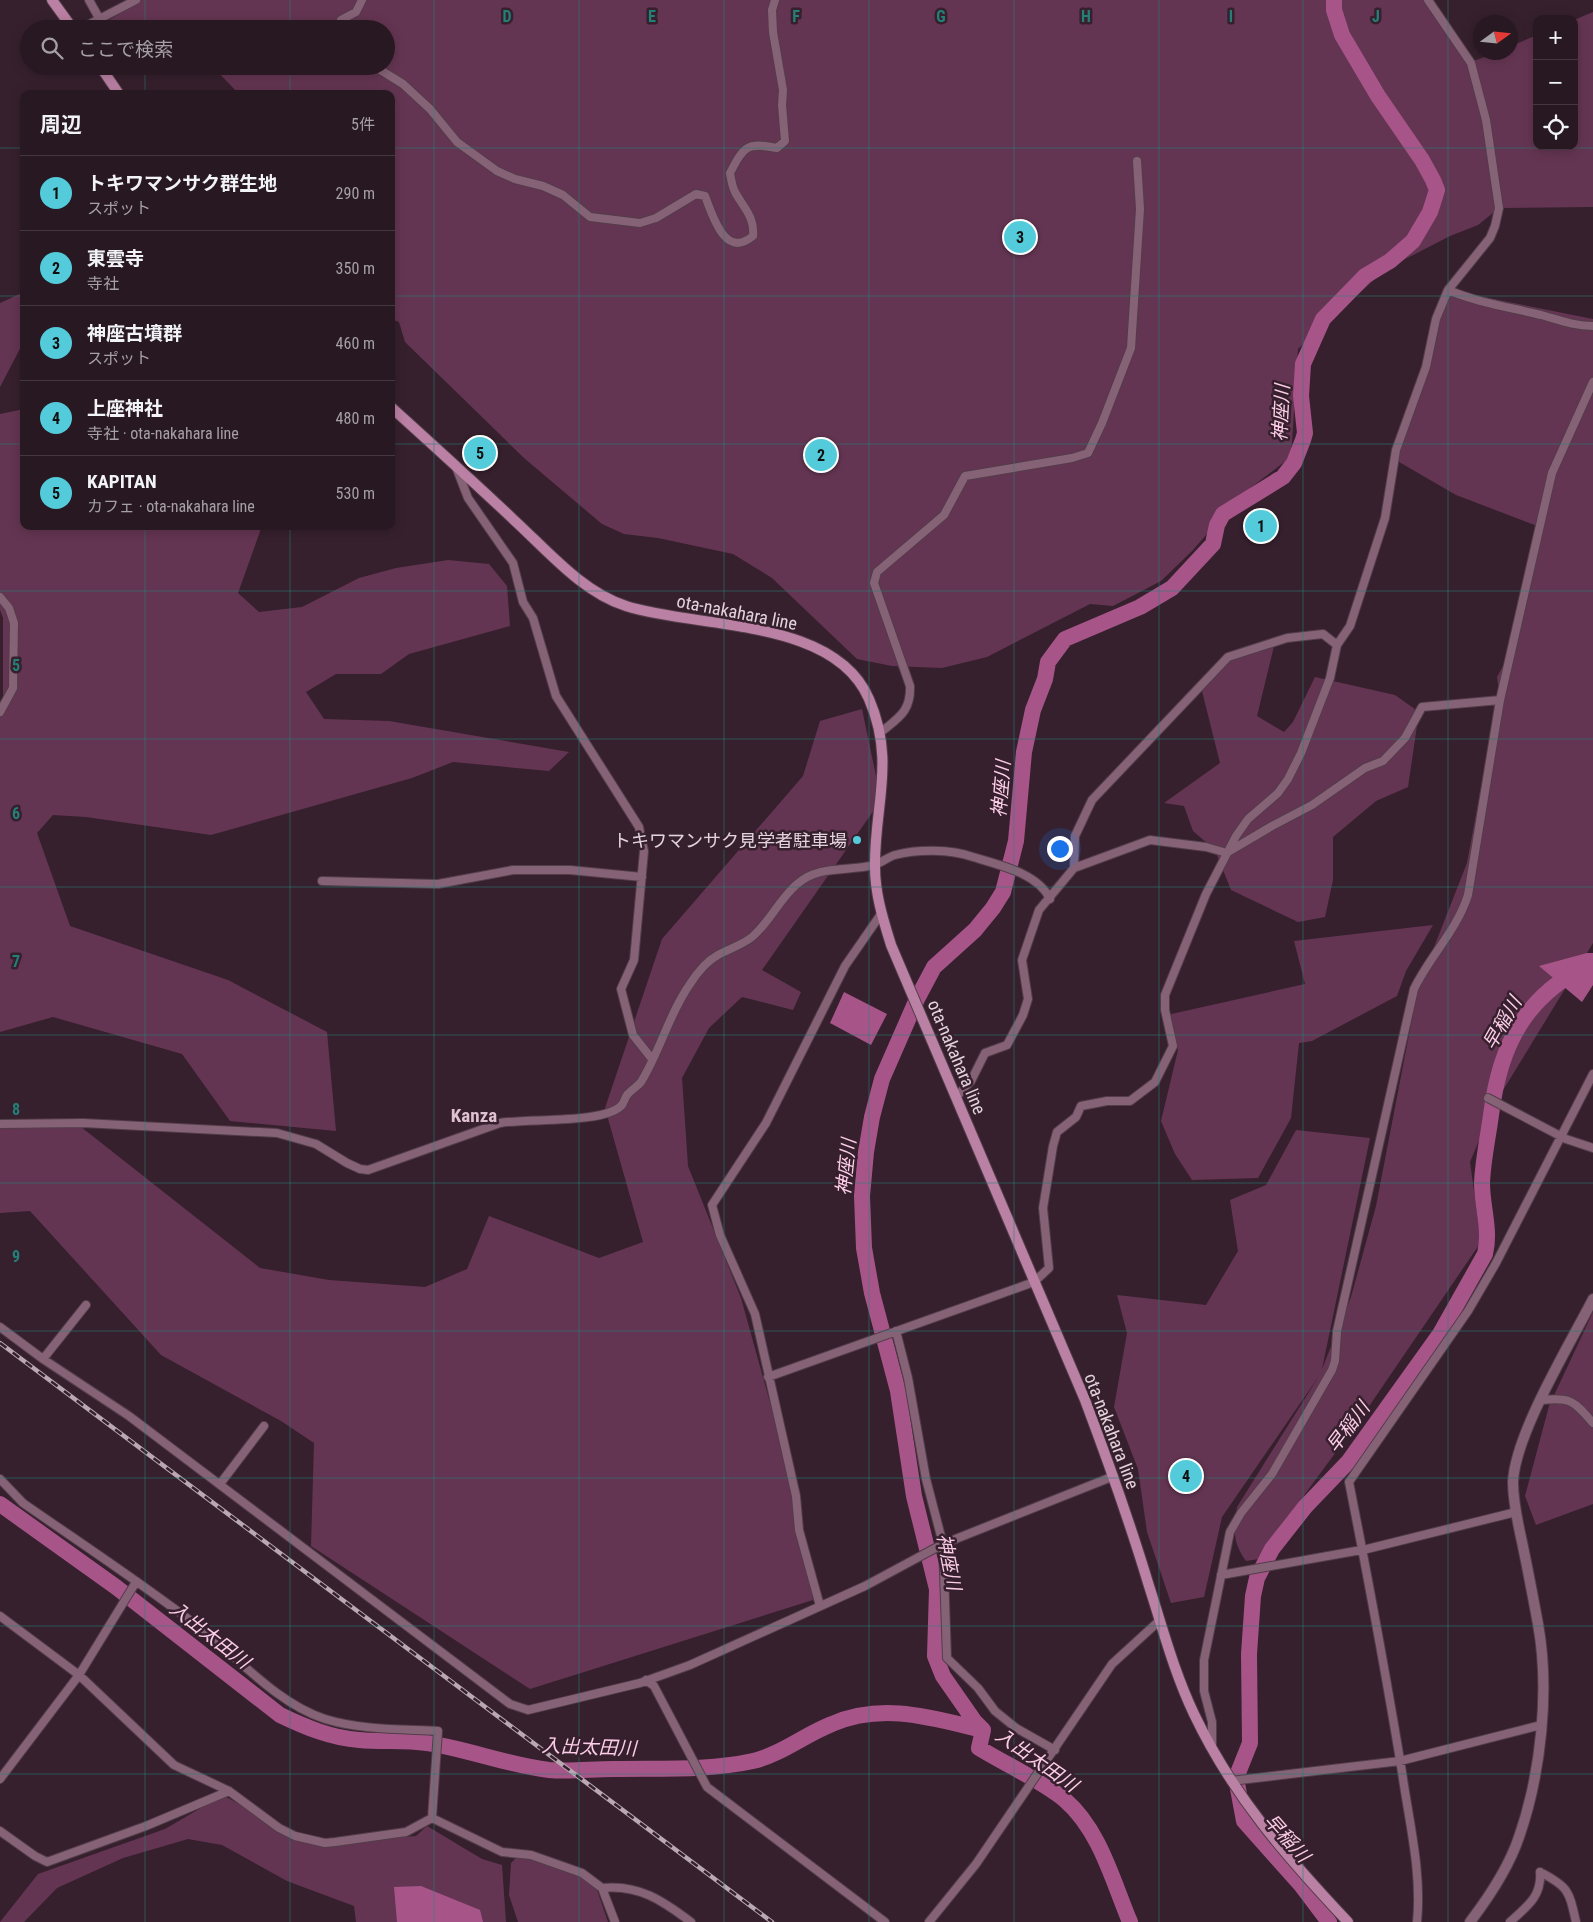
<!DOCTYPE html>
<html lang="ja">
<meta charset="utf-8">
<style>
:root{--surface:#281822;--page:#34252f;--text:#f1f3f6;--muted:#a5a0a5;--line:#443740;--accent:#53cbda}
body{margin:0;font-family:"Roboto Condensed","Noto Sans JP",sans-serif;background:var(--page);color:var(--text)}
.controls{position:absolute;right:15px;top:15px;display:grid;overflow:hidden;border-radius:10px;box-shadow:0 2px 12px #0003}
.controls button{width:45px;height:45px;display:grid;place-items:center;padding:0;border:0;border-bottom:1px solid var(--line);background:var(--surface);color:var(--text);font:25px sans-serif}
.compass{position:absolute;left:1473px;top:15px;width:45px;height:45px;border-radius:50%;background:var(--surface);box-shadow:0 2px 12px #0003;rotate:75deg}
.you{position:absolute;left:1059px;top:848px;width:18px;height:18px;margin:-12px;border:4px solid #fff;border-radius:50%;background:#1a73e8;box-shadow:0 0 0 8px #1a73e833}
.badge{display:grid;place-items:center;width:32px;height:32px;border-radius:50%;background:var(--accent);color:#111;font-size:16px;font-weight:700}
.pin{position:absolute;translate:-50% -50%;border:2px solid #fff;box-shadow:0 1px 5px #0006}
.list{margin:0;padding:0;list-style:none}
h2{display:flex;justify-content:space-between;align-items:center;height:65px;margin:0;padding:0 20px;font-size:21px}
h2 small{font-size:16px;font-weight:400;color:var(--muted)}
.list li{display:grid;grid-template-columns:32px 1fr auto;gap:15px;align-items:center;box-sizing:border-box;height:75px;padding:0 20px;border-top:1px solid var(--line)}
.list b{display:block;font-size:19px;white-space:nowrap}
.list p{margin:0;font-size:16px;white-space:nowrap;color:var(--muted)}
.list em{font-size:16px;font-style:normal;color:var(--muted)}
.icon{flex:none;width:28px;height:28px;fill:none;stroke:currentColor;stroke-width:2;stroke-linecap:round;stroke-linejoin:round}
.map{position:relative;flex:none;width:1593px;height:1922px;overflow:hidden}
.search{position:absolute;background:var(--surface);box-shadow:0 2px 12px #0003;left:20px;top:20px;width:375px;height:55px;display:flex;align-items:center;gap:12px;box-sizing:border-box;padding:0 18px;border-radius:28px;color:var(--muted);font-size:19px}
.panel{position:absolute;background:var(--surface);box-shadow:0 2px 12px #0003;left:20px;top:90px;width:375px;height:440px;border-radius:10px}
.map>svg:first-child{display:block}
.green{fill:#643552}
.water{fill:#a75589}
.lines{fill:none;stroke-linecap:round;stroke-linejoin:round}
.river{stroke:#a75589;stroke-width:16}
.minor-casing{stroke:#523d49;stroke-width:10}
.tertiary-casing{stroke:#523d49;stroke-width:12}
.secondary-casing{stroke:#523d49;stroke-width:12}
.minor{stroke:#866277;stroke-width:8}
.tertiary{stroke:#866277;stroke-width:10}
.secondary{stroke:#bb81a4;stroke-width:10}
.rail-casing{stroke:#b9a8b2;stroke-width:4.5}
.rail{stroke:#36202d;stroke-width:2.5;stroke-dasharray:8;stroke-linecap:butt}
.grid{fill:none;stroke:#247f79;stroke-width:1;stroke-opacity:0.55}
.poi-dot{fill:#53cbda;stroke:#36202d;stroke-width:2}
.labels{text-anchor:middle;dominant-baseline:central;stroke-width:5;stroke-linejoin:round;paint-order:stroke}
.street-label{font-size:18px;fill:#e3d3dc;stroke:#36202d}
.poi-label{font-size:18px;fill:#e3d3dc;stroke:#36202d;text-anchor:end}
.water-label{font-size:19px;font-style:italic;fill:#fccde8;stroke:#36202d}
.neighbourhood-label{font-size:19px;font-weight:bold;fill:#dfc0d1;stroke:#36202d}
.grid-label{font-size:16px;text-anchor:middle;font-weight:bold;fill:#247f79;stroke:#36202d;stroke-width:5;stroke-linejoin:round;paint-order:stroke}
</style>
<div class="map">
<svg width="1593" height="1922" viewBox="0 0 1593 1922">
<rect width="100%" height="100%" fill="#36202d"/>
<path class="green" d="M141 0H1428L1471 62 1495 53 1510 52 1511 46 1537 35V146H1574V20L1593 12V207L1499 208 1478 225 1450 236 1386 269 1298 349 1291 457 1241 495 1192 551 1161 581 1113 606 1090 604 987 657 942 668 892 666 857 659 772 578 733 554 658 538 624 534 602 524 524 458 405 342 399 322 391 319V94H239L212 66H386V29H174L167 23 158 29H95Z
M1448 290 1593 319V943L1494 1105 1470 1162 1481 1242 1361 1418 1305 1494 1272 1557 1246 1561C1232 1541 1234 1531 1237 1507L1319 1376 1222 1517 1204 1597 1171 1603 1147 1532 1138 1469 1114 1407 1127 1333 1117 1295 1206 1305 1238 1251 1230 1200 1266 1185 1296 1130 1370 1138 1322 1369 1351 1297 1376 1206 1418 988 1467 863 1489 744 1498 713 1500 700 1497 677 1519 637 1528 599 1526 586 1540 527 1456 495 1394 459Z
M24 292V341L0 387V303Z
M24 409V526H262L238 593 259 612 302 607 359 578 396 568 448 560 489 564 507 586 510 626 409 654 381 674H336L306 692 324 719 389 721 569 752 549 771 453 762 412 778 211 835 86 817 53 815 37 833 70 926 228 980 327 1032 336 1131 230 1121 182 1054 53 1017 0 1032V710L3 708V618L0 610V414Z
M1275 642 1257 716 1284 732 1293 722 1315 677 1395 695 1419 712 1408 787 1376 801 1333 837V880L1325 917 1298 922 1231 890 1215 850 1193 831 1184 806 1164 803 1220 763 1202 691 1228 657Z
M862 709 881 800 762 970 801 992 793 1010 742 997 709 1028 682 1078 688 1166 741 1298 797 1500 813 1600 530 1689 311 1546 314 1443 281 1421 161 1355 30 1211 0 1213V1120L76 1123 260 1268 329 1280 425 1287 467 1269 489 1216 599 1258 643 1242 605 1108 662 939 803 776 820 721Z
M1433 925 1406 971 1397 996 1312 1041 1299 1043 1291 1118 1258 1178 1192 1180 1175 1154 1161 1121 1178 1050 1167 1015 1305 984 1294 941Z
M1593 1312V1504L1536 1525 1525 1496 1549 1406Z
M223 1795 295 1836 335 1842 416 1836 427 1826 482 1859 502 1865 506 1922H356L354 1906 287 1881 222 1845 188 1839 123 1858 57 1888 24 1922H0L38 1874 165 1829Z
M520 1854 559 1861 595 1884 608 1922H518L509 1895 511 1863Z"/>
<path class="water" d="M1587 953H1593V985L1582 1002 1539 966Z
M844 992 887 1014 871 1045 830 1023Z
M421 1886 480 1910 483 1922H397L394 1887Z"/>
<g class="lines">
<path class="river" d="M0 1504 116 1587 280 1715C305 1727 331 1738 359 1740 382 1742 404 1740 427 1743 468 1749 507 1765 549 1770 570 1772 592 1769 613 1769 659 1768 708 1771 753 1761 782 1754 804 1735 832 1724 883 1702 932 1718 983 1730
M983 1730 975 1722 943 1676 935 1656 937 1589 914 1496 898 1391 872 1293 864 1248 862 1196 866 1152 872 1117 882 1079 917 999 934 967 975 930 993 908 1003 892 1016 841 1024 752 1033 710 1045 679 1048 662 1065 639 1140 607 1172 588 1213 544 1217 525 1223 514 1283 477 1294 463 1303 440 1305 433 1301 396 1303 364 1323 319 1365 276 1390 261 1413 241 1430 212 1437 190 1433 180 1422 160 1378 96 1342 35 1334 10V0
M983 1730 979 1748C1005 1764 1042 1781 1065 1800 1100 1830 1113 1882 1130 1922
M1329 1922 1301 1885 1244 1821 1236 1778 1250 1743 1249 1654 1253 1596 1257 1578 1272 1549 1305 1507 1349 1461 1440 1334 1485 1254C1491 1230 1482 1207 1482 1183 1483 1159 1488 1138 1491 1115 1500 1043 1526 995 1593 962"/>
<g class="minor-casing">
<path id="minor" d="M89 0 99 18
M80 29 136 0
M339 29 341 20 356 12 362 0
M374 66 403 84 430 109 457 142 497 171 515 179 543 186 563 195 590 217 640 223 656 218 696 194 705 196C713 217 725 259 753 236 755 217 743 207 735 192 732 186 731 179 730 173 744 146 747 142 777 148L785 141 782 105 783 90 773 32 772 10 775 0
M1448 290C1479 303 1509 307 1541 315 1559 320 1574 326 1593 326
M456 467 468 498 513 563 523 602 533 618 556 696 639 827 644 851 634 960 621 989 633 1035 652 1059
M0 597 9 608 14 623 13 688 0 712
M880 733C898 718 911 712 910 686L874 583 877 572 944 515 965 476 1072 458 1088 453 1102 423 1131 348 1140 209 1137 161
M1228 852 1272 826 1312 805 1365 768 1383 761 1405 738 1422 707 1500 700
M1074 868 1150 840 1206 847 1227 853
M322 881 438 884 513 870H570L642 877
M956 1097 971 1081 985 1053 1007 1045 1023 1015 1028 999 1022 960 1039 910 1074 868 1075 836 1092 800 1228 657 1287 638 1323 634 1337 645
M1488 1098 1566 1139 1593 1148
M0 1124 83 1123 277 1133 316 1144 347 1163 360 1169 368 1170 500 1123C528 1118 605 1124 622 1105 624 1102 625 1098 627 1095 631 1090 637 1087 641 1082 660 1051 669 1014 690 984 697 973 707 961 718 955 729 949 742 945 752 937 769 923 779 900 796 885 819 864 847 872 874 865 881 863 888 857 895 855 918 849 950 849 973 857 999 865 1038 873 1050 899
M0 1327 43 1359 129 1416 510 1704 528 1710 640 1683 690 1665 865 1586 943 1544 1114 1476
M896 1331 908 1378 926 1479 943 1544 947 1658 978 1688 995 1711 1016 1728 1055 1750
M43 1359 86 1305
M768 1377 1034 1282 1049 1268 1043 1208 1053 1146 1057 1132 1076 1117 1081 1106 1107 1101H1130L1155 1082 1173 1046 1165 1010V995L1206 894 1236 836 1248 819 1278 793 1288 779 1301 753 1330 678 1337 645 1350 626 1385 518 1396 450 1426 367 1436 319 1448 290 1490 238 1495 226 1499 208 1486 120 1471 63 1428 0
M1542 1400C1571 1397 1574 1401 1593 1423
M0 1479 23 1503C82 1544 143 1584 200 1628 238 1658 278 1704 325 1719 361 1730 401 1729 438 1731L432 1818
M220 1484 264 1426
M1221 1575 1367 1549 1516 1512
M820 1606 799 1530 796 1496 755 1314 720 1235 712 1205 766 1123 845 966 881 914
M0 1616 79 1675 174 1765 229 1791 279 1828 295 1836 325 1843 335 1842 406 1832 432 1818 502 1852 531 1855 582 1873 602 1888C639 1884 663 1901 691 1922
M646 1680 654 1686 707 1787 885 1922
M1212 1748V1722L1204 1691V1660L1230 1532 1241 1513 1272 1474 1332 1370 1335 1361 1337 1331 1414 989C1430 956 1457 930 1468 895L1500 700 1552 473 1593 382
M0 1779 79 1675 136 1582
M1231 1781 1400 1761 1541 1725
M0 1831 35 1856 47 1862 146 1826 229 1791
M1540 1872C1569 1887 1569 1891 1576 1922
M602 1888 615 1922
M929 1922 976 1864 1112 1664 1159 1621
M1417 1922C1422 1872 1409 1822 1402 1772 1386 1675 1368 1578 1349 1482L1468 1311 1496 1263 1593 1074
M1510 1922C1526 1907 1542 1897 1540 1872"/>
</g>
<g class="tertiary-casing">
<path id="tertiary" d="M1470 1922C1489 1897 1509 1867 1519 1837 1541 1774 1550 1690 1538 1624 1533 1597 1528 1570 1522 1542 1518 1523 1513 1503 1513 1482 1515 1434 1570 1344 1593 1299"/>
</g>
<g class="secondary-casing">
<path id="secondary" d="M52 0 73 29
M100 66 119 94
M391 407C433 445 474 482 514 520 548 551 582 592 626 606 697 629 834 617 869 699 896 761 874 806 875 867 875 894 883 919 891 945L1085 1400C1108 1461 1130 1523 1149 1586 1163 1629 1174 1672 1194 1714 1233 1796 1286 1856 1348 1922"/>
</g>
<use href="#minor" class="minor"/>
<use href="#tertiary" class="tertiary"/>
<use href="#secondary" class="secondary"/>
<g class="rail-casing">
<path id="rail" d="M0 1343 772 1922"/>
</g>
<use href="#rail" class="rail"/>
</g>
<path class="grid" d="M145 0V29M290 0V29M434 0V1922M579 0V1922M724 0V1922M869 0V1922M1014 0V1922M1159 0V1922M1303 0V1922M1448 0V1922M145 66V94M290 66V94M0 148H24M391 148H1593M0 296H24M391 296H1593M0 444H24M391 444H1593M145 526V1922M290 526V1922M0 591H1593M0 739H1593M0 887H1593M0 1035H1593M0 1183H1593M0 1331H1593M0 1478H1593M0 1626H1593M0 1774H1593"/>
<circle class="poi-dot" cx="857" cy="840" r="5"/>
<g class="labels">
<g class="street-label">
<text transform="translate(737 612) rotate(11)">ota-nakahara line</text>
<text transform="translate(957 1057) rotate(67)">ota-nakahara line</text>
<text transform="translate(1112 1431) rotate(69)">ota-nakahara line</text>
</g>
<g class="poi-label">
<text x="847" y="840">トキワマンサク見学者駐車場</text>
</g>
<g class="water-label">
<text transform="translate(1281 413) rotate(-87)">神座川</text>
<text transform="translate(1001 789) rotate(-85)">神座川</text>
<text transform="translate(1502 1023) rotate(-60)">早稲川</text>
<text transform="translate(846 1167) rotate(-84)">神座川</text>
<text transform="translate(1348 1427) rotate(-53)">早稲川</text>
<text transform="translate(949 1562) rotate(79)">神座川</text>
<text transform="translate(210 1635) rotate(38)">入出太田川</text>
<text transform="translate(589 1747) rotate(2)">入出太田川</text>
<text transform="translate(1037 1760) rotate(35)">入出太田川</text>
<text transform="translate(1287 1838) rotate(48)">早稲川</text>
</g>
<g class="neighbourhood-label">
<text x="474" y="1115">Kanza</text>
</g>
</g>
<g class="grid-label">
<text x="507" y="22">D</text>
<text x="652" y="22">E</text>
<text x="796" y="22">F</text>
<text x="941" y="22">G</text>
<text x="1086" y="22">H</text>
<text x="1231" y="22">I</text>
<text x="1376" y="22">J</text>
<text x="16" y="671">5</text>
<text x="16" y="819">6</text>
<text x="16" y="967">7</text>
<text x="16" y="1115">8</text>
<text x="16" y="1262">9</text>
</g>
</svg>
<div class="controls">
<button>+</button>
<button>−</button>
<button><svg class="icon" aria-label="locate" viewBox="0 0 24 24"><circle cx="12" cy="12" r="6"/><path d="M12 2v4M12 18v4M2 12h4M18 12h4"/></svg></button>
</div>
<svg class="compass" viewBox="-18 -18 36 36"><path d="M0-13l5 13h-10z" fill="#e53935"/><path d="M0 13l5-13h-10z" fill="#a5a0a5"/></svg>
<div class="you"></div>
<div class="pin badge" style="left:1261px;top:526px">1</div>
<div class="pin badge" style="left:821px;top:455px">2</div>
<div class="pin badge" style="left:1020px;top:237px">3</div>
<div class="pin badge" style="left:1186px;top:1476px">4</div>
<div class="pin badge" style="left:480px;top:453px">5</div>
<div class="search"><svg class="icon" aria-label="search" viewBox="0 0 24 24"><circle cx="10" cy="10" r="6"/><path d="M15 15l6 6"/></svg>ここで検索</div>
<section class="panel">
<h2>周辺<small>5件</small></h2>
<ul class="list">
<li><span class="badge">1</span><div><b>トキワマンサク群生地</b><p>スポット</p></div><em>290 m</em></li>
<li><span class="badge">2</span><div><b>東雲寺</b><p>寺社</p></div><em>350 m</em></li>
<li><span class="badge">3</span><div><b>神座古墳群</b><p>スポット</p></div><em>460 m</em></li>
<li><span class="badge">4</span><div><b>上座神社</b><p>寺社 · ota-nakahara line</p></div><em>480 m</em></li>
<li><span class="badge">5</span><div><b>KAPITAN</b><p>カフェ · ota-nakahara line</p></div><em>530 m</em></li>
</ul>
</section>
</div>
